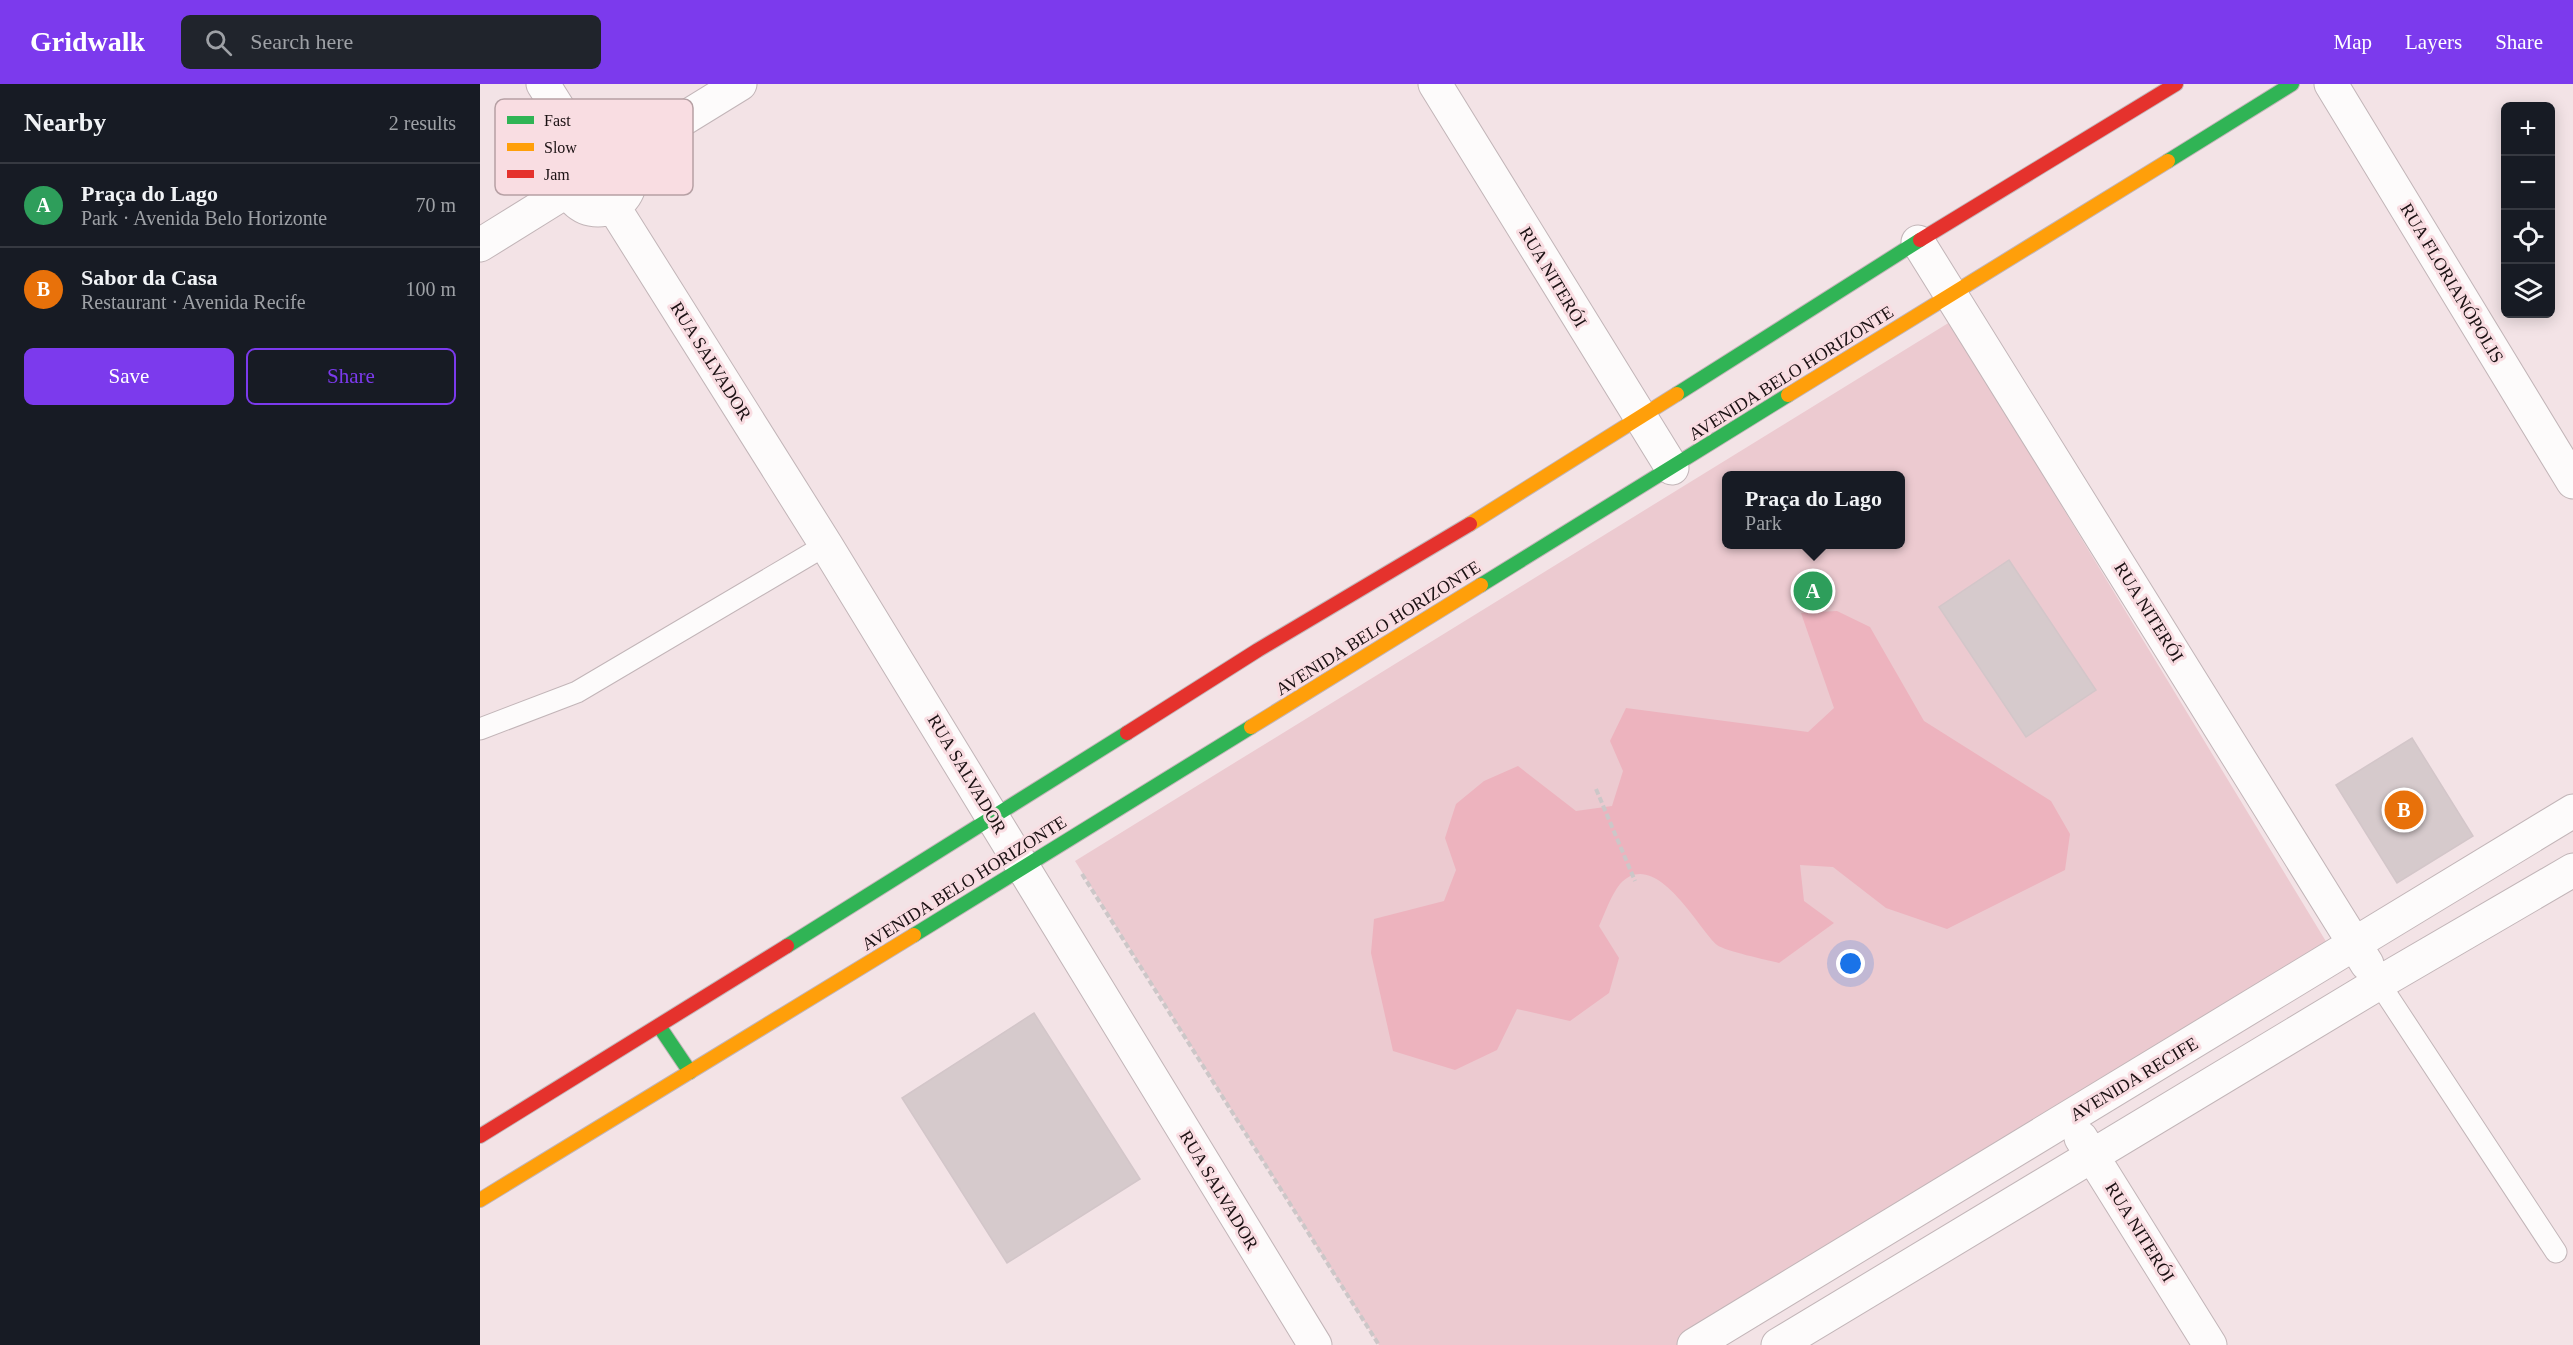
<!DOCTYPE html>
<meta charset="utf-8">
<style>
:root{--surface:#171b24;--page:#20242c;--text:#f1f3f6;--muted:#9ea1a6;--line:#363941;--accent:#7c3aed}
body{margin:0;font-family:"Times New Roman",serif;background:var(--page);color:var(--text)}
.controls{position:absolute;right:18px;top:18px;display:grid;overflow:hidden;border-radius:9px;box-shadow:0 3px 15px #0003}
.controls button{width:54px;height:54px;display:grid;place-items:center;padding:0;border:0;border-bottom:2px solid var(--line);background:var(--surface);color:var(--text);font:30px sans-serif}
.you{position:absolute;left:1371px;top:880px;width:21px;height:21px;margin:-15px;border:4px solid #fff;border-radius:50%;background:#1a73e8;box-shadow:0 0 0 9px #1a73e833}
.badge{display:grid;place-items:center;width:39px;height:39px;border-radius:50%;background:var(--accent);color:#fff;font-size:20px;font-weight:700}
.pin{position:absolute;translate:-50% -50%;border:3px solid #fff;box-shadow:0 2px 6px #0006}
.popup{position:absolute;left:1242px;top:387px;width:183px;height:78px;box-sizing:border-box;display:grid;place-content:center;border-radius:9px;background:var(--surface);filter:drop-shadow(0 2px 4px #0005);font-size:20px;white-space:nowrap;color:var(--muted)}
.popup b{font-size:22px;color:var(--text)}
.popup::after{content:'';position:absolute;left:50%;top:100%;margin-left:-12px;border:12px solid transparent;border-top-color:var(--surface)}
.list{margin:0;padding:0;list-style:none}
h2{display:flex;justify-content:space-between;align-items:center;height:78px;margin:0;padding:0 24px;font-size:26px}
h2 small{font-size:20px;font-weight:400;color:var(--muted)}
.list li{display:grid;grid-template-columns:39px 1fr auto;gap:18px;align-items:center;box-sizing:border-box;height:84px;padding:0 24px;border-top:2px solid var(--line)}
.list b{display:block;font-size:22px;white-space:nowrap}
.list p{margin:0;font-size:20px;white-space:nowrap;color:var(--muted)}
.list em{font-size:20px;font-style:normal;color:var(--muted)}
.actions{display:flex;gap:12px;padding:18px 24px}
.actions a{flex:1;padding:14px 0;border:2px solid var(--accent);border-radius:9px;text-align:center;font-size:21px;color:var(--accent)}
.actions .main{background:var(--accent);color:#fff}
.icon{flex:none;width:33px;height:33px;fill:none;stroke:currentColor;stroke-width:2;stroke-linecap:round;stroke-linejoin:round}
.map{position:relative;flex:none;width:2093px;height:1261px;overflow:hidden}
header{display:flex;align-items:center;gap:36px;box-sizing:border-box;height:84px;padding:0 30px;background:var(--accent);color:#fff}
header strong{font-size:28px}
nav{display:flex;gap:33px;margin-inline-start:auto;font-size:21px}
.search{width:420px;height:54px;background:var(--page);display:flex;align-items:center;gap:15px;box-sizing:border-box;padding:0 21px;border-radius:9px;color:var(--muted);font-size:22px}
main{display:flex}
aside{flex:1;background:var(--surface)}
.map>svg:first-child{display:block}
.green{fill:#eccad0;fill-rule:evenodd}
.water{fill:#edb3be}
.building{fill:#d6cacc;stroke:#d3c6c9;stroke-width:1.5}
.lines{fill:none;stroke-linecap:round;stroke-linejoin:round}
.lane-casing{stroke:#c2b5b8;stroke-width:23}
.street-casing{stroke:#c2b5b8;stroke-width:35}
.fast-casing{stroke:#c2b5b8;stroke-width:16}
.slow-casing{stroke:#c2b5b8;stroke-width:16}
.jam-casing{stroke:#c2b5b8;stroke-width:16}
.path{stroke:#ccc7c8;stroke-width:4;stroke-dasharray:6 3;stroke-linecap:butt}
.lane{stroke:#fdfbfb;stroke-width:21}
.street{stroke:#fdfbfb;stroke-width:33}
.fast{stroke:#30b455;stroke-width:14}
.slow{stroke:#ff9f0a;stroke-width:14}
.jam{stroke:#e5322d;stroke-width:14}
.labels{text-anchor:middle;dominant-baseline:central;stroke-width:6;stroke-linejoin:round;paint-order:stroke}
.street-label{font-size:18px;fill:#1b1113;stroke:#f9dde2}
.key{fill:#f9dde2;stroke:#b6a0a4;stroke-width:1.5}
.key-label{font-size:16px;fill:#1b1113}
</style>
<header>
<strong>Gridwalk</strong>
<div class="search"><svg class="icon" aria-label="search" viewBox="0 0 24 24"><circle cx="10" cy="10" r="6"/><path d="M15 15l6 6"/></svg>Search here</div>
<nav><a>Map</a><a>Layers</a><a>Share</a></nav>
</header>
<main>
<aside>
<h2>Nearby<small>2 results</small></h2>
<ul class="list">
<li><span class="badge" style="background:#2e9e5b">A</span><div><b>Praça do Lago</b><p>Park · Avenida Belo Horizonte</p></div><em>70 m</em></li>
<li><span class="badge" style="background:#e8710a">B</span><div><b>Sabor da Casa</b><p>Restaurant · Avenida Recife</p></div><em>100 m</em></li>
</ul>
<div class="actions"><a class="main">Save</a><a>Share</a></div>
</aside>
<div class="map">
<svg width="2093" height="1261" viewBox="0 0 2093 1261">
<rect width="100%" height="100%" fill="#f3e3e6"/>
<path class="green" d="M1470 238 1853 869 1201 1261H899L595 777ZM1246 392H1420V460H1246Z"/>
<path class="water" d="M1357 527 1390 543 1444 637 1571 717 1590 750 1585 786 1467 845 1406 824 1353 783 1320 781 1324 817 1354 839 1299 879C1287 876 1245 867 1237 861 1217 843 1175 762 1140 800 1131 811 1125 829 1119 842L1139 874 1129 909 1090 937 1037 925 1017 966 975 986 913 967 891 869 894 835 964 817 976 786 965 754 976 720 1004 697 1038 682 1096 727 1132 722 1143 687 1130 657 1146 624 1328 648 1354 624 1321 529Z"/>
<path class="building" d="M1529 476 1616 606 1546 653 1459 523Z
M1932 654 1993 752 1917 799 1856 701Z
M554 929 660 1095 527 1179 422 1014Z"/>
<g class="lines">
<g class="lane-casing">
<path id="lane" d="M0 645 97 608 346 461
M1899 899 2076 1168"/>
</g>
<g class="street-casing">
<path id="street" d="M63 0 103 64
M955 0 1192 384
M1851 0 2093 398
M86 94a32 32 0 1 1 64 0a32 32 0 1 1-64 0Z
M143 72 260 0
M133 122 346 461 835 1261
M1438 158 1887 880
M0 161 87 107
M1601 1054 1730 1261
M1214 1261 2093 727
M1298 1261 1899 899 2093 786"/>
</g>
<g class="fast-casing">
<path id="fast" d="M1688 77 1812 0
M1197 310 1440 156
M1001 501 1308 311
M434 851 771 643
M307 862 647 649
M179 942 210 988"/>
</g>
<g class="slow-casing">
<path id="slow" d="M1308 311 1688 77
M990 440 1197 310
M771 643 1001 501
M0 1116 434 851"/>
</g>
<g class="jam-casing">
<path id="jam" d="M1440 156 1696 0
M647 649 778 566 990 440
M0 1052 307 862"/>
</g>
<path class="path" d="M1116 705 1155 797
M602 790 899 1261"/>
<use href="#lane" class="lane"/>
<use href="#street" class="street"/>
<use href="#fast" class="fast"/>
<use href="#slow" class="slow"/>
<use href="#jam" class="jam"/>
</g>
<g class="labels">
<g class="street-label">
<text transform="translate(1073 193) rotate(59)">RUA NITERÓI</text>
<text transform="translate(1972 199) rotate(59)">RUA FLORIANÓPOLIS</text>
<text transform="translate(231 277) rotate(58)">RUA SALVADOR</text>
<text transform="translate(1311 289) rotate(-32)">AVENIDA BELO HORIZONTE</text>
<text transform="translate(1669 528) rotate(58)">RUA NITERÓI</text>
<text transform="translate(898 544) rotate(-32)">AVENIDA BELO HORIZONTE</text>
<text transform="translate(487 690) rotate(59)">RUA SALVADOR</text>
<text transform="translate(484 799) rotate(-32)">AVENIDA BELO HORIZONTE</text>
<text transform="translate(1654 995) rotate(-31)">AVENIDA RECIFE</text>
<text transform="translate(739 1106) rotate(59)">RUA SALVADOR</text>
<text transform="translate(1660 1148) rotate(58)">RUA NITERÓI</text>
</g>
</g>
<rect x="15" y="15" width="198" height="96" rx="9" class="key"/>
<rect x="27" y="32" width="27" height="8" fill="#30b455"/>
<rect x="27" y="59" width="27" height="8" fill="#ff9f0a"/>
<rect x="27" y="86" width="27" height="8" fill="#e5322d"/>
<g class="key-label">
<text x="64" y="42">Fast</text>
<text x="64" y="69">Slow</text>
<text x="64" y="96">Jam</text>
</g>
</svg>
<div class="controls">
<button>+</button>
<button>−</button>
<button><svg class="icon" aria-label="locate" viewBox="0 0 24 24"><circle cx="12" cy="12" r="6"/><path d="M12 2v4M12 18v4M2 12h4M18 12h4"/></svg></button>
<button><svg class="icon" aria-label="layers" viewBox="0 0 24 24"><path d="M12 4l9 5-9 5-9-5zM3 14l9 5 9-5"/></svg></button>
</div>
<div class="you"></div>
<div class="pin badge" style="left:1333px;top:507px;background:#2e9e5b">A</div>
<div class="popup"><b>Praça do Lago</b>Park</div>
<div class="pin badge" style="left:1924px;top:726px;background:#e8710a">B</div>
</div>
</main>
